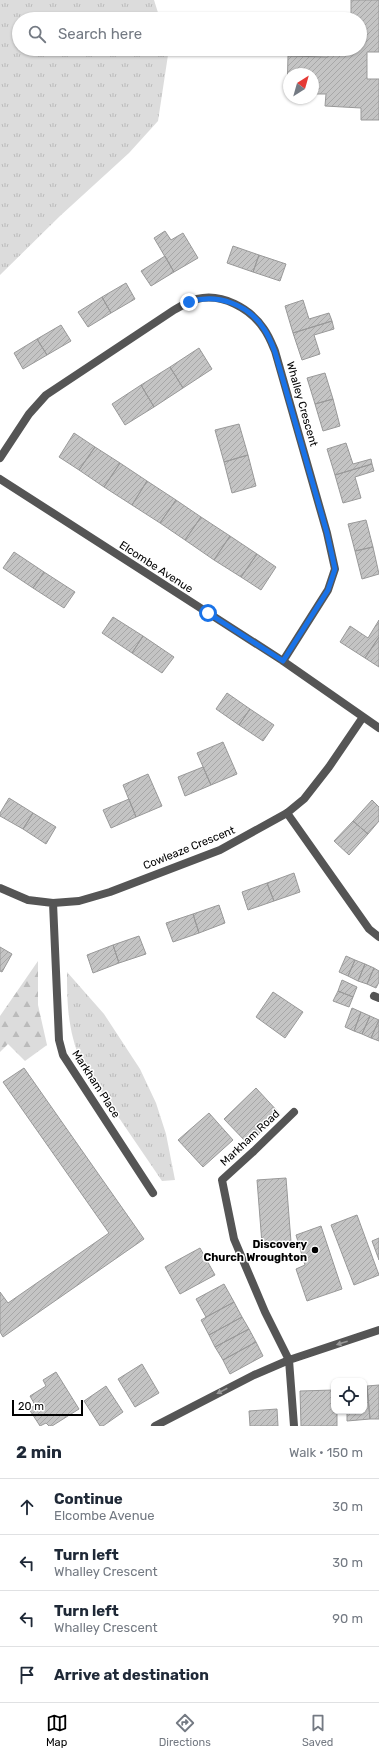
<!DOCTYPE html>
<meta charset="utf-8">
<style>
:root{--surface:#fff;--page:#f6f6f7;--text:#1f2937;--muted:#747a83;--line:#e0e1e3;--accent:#000}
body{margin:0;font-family:Rubik,sans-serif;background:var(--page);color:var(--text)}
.controls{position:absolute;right:12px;bottom:12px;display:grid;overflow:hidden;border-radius:8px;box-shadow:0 1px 3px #0004}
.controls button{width:36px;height:36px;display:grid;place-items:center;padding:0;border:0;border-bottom:1px solid var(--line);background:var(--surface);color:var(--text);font:20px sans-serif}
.compass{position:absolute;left:283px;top:68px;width:36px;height:36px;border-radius:50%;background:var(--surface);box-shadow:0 1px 3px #0004;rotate:37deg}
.scale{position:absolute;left:12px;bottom:10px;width:71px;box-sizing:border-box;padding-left:4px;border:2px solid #000;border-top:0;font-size:11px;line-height:14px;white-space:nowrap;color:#000;-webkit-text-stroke:3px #fff;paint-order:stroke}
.stop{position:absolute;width:12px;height:12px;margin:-9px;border:3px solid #1a73e8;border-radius:50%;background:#fff}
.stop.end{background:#1a73e8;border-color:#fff;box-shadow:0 1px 4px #0008}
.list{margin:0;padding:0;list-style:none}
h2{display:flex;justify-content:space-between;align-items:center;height:52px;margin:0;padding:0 16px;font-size:17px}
h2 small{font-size:13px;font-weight:400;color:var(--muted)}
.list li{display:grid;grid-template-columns:26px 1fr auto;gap:12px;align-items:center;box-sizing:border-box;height:56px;padding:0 16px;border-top:1px solid var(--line)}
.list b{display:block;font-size:15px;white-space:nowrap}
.list p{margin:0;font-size:13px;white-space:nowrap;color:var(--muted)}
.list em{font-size:13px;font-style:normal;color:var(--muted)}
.icon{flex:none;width:22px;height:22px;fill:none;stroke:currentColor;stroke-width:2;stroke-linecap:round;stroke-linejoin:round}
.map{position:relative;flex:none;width:379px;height:1426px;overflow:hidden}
.search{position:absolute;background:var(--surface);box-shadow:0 1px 3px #0004;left:12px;right:12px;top:12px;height:44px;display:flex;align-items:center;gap:10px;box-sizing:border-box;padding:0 14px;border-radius:22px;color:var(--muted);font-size:15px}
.sheet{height:276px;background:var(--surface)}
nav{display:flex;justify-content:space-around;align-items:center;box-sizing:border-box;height:56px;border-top:1px solid var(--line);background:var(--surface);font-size:11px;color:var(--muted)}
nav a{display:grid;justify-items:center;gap:2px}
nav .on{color:var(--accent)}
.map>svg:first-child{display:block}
.grass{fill:url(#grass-tufts)}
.forest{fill:url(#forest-firs)}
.building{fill:url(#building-hatch);stroke:#999}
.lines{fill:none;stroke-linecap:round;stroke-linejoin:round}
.lane{stroke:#555;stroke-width:8}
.street{stroke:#555;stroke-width:8}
.oneway{fill:#999}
.route{stroke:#1a73e8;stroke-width:5}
.poi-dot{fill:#000;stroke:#fff;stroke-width:1.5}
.labels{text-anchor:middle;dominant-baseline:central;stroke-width:3;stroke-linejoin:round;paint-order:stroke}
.street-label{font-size:11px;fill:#000;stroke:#fff}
.poi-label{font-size:11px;font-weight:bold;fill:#000;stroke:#fff;text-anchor:end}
</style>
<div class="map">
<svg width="379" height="1426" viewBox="0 0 379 1426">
<defs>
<pattern id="grass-tufts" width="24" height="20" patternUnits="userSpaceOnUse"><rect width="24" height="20" fill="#dcdcdc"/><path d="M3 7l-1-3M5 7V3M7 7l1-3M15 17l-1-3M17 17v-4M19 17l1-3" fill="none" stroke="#bbb"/></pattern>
<pattern id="forest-firs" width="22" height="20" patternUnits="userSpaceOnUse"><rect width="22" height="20" fill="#dcdcdc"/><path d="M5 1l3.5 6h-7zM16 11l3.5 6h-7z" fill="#bbb"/></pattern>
<pattern id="building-hatch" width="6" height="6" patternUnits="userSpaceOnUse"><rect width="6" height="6" fill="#c4c4c4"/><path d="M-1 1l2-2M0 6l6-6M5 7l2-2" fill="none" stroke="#a7a7a7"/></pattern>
</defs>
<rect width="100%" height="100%" fill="#fff"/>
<path class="grass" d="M0 0H154L160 19H19V49H167L168 55 158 121 129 153 60 216 0 275Z
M67 972 104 1014 140 1069 156 1103 166 1134 175 1180 162 1181 81 1062C68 1030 67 1006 67 972Z"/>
<path class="forest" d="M38 961V1005L47 1045 25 1061 8 1044 0 1052V1016Z"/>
<path class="building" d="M351 0H379V52H367V79H379V120H361V108L325 106 326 94H313V74H289V93H287L288 56 328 57V50L360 49V19H351Z
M165 231 171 240 183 233 198 258 174 272 154 238Z
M233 246 259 255 253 272 227 263Z
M259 255 286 264 280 281 253 272Z
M165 256 174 272 151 286 141 271Z
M126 283 135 299 111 313 102 297Z
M102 297 111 313 88 327 78 312Z
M303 300 309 319 329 313 332 321 293 333 285 306Z
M332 321 334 329 314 335 320 354 302 360 293 333Z
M61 325 71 341 47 355 37 339Z
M37 339 47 355 23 369 14 353Z
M199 348 212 369 183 388 170 367Z
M170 367 183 388 154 407 141 385Z
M325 373 333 399 315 404 307 378Z
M141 385 154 407 125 425 112 404Z
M333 399 340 426 323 431 315 404Z
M239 424 248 455 224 462 215 430Z
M74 433 95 447 79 470 59 457Z
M346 443 353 464 371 459 372 464 335 475 327 449Z
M95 447 120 463 104 487 79 470Z
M248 455 256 486 232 493 224 462Z
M120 463 147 481 132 505 104 487Z
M372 464 374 471 355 477 361 498 343 503 335 475Z
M147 481 176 500 160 523 132 505Z
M176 500 201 517 185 540 160 523Z
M201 517 230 536 214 560 185 540Z
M366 520 373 547 355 551 348 524Z
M230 536 257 554 241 577 214 560Z
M373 547 379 574 362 579 355 551Z
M14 552 44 572 33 588 3 568Z
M257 554 276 567 261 590 241 577Z
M44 572 75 592 64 608 33 588Z
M113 617 143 636 132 653 102 633Z
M379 620V637L365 658 340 642 350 626 368 638Z
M143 636 174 657 162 673 132 653Z
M379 637V667L365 658Z
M227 693 250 709 239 725 216 709Z
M250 709 274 725 263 741 239 725Z
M223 742 237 774 211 785 197 753Z
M203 767 211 785 185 796 178 777Z
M148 774 162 806 136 817 123 785Z
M9 798 33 813 23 829 0 816V813Z
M129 799 136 817 111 828 103 810Z
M372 800 379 807V821L368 834 353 821Z
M33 813 56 827 46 844 23 829Z
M353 821 368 834 349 855 334 841Z
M294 873 300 892 274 901 267 883Z
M267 883 274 901 248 910 242 892Z
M219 905 225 923 199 933 193 914Z
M193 914 199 933 173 942 166 923Z
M139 936 146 954 119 963 113 945Z
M113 945 119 963 93 973 87 955Z
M0 947 12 954 2 972 0 971Z
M346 956 355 960 348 976 339 972Z
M355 960 365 964 358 981 348 976Z
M365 964 374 968 367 984 358 981Z
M374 968 379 971V982L376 988 367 984Z
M342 980 357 987 353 997 338 991Z
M338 991 353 997 349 1007 333 1001Z
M273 992 303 1012 285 1038 256 1017Z
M352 1008 361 1012 354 1031 345 1027Z
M361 1012 370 1016 362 1034 354 1031Z
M370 1016 379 1020 371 1038 362 1034Z
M379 1020V1041L371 1038Z
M24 1068 144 1239 3 1337 0 1332V1292L8 1303 109 1233 3 1082Z
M256 1088 280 1114 248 1144 224 1119Z
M209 1113 233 1140 203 1167 178 1140Z
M286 1178 291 1242 262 1244 257 1180Z
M357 1215 379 1275 354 1285 331 1225Z
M321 1226 342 1289 307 1301 296 1269 305 1265 296 1235Z
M379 1238V1260L372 1241Z
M200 1248 215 1275 180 1294 165 1267Z
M224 1284 234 1302 206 1317 196 1299Z
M234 1302 242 1317 209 1335 201 1320Z
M242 1317 249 1329 215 1347 209 1335Z
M249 1329 256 1342 223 1360 215 1347Z
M256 1342 263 1356 230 1374 223 1360Z
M142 1364 159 1393 135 1407 118 1379Z
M56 1372 79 1409 52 1426H49L46 1423 40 1426 29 1409 35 1405 30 1396 46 1386 43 1380Z
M379 1385V1419H370L367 1386Z
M106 1386 123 1412 103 1426H100L84 1401Z
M367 1386 370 1419 347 1421V1411H364V1387Z
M334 1390V1411H337V1426H301L300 1391Z
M277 1409 278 1426H250L249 1411Z"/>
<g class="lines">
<path class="lane" d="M287 813 369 929 379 937
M374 996 379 998"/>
<path class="street" d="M0 458 29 414 46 395 174 310C182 306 188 301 197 299 222 293 250 308 264 329 269 336 272 344 275 351L327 533 335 569 328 590 283 661
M0 479 283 661 379 728
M0 888 28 900 53 903 79 901 110 892 220 850 287 813 304 799 329 767 363 717
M53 903 59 1040 63 1055 153 1193
M294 1112 254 1151 222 1180 234 1239 265 1312 289 1360 294 1426
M155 1426 254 1375 289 1360 379 1330"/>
</g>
<defs><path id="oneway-solid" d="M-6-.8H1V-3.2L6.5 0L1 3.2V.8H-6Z"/></defs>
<g class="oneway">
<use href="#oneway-solid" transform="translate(342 1343) rotate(162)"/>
<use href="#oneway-solid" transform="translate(222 1391) rotate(153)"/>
</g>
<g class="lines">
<path class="route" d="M189 302C217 293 248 304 264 329 269 336 272 344 275 352L327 533 335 569 328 590 283 661 208 613"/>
</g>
<circle class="poi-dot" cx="315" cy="1250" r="4"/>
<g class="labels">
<g class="street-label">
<text transform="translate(302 404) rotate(74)">Whalley Crescent</text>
<text transform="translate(156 567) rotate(33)">Elcombe Avenue</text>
<text transform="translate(189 848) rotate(-22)">Cowleaze Crescent</text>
<text transform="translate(96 1084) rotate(57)">Markham Place</text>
<text transform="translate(250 1138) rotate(-43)">Markham Road</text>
</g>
<g class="poi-label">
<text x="307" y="1244">Discovery<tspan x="307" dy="13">Church Wroughton</tspan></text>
</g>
</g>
</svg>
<div class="controls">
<button><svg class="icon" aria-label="locate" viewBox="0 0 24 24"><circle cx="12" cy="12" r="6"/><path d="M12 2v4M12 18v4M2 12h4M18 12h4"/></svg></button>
</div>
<svg class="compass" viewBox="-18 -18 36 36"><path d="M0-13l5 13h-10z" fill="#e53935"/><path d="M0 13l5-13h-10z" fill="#747a83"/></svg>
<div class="scale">20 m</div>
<div class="stop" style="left:208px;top:613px"></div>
<div class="stop end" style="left:189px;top:302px"></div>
<div class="search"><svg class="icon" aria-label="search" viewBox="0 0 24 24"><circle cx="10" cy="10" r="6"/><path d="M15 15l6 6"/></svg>Search here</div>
</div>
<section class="sheet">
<h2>2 min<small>Walk · 150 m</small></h2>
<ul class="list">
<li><svg class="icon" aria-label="ahead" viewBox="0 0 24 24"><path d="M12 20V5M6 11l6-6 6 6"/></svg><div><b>Continue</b><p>Elcombe Avenue</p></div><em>30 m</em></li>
<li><svg class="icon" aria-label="left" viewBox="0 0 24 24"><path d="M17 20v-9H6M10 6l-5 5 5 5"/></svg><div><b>Turn left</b><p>Whalley Crescent</p></div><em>30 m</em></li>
<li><svg class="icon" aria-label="left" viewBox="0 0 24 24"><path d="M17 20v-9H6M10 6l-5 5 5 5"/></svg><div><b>Turn left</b><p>Whalley Crescent</p></div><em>90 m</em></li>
<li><svg class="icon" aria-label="arrive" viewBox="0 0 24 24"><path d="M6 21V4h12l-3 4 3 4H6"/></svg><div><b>Arrive at destination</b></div></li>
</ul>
</section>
<nav>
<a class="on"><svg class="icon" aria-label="map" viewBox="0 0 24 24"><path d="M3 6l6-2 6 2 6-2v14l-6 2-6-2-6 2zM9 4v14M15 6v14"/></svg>Map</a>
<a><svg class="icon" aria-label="directions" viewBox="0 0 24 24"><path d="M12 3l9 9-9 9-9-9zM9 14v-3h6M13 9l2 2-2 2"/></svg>Directions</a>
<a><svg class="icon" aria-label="saved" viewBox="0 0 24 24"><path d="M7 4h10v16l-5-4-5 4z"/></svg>Saved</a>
</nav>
